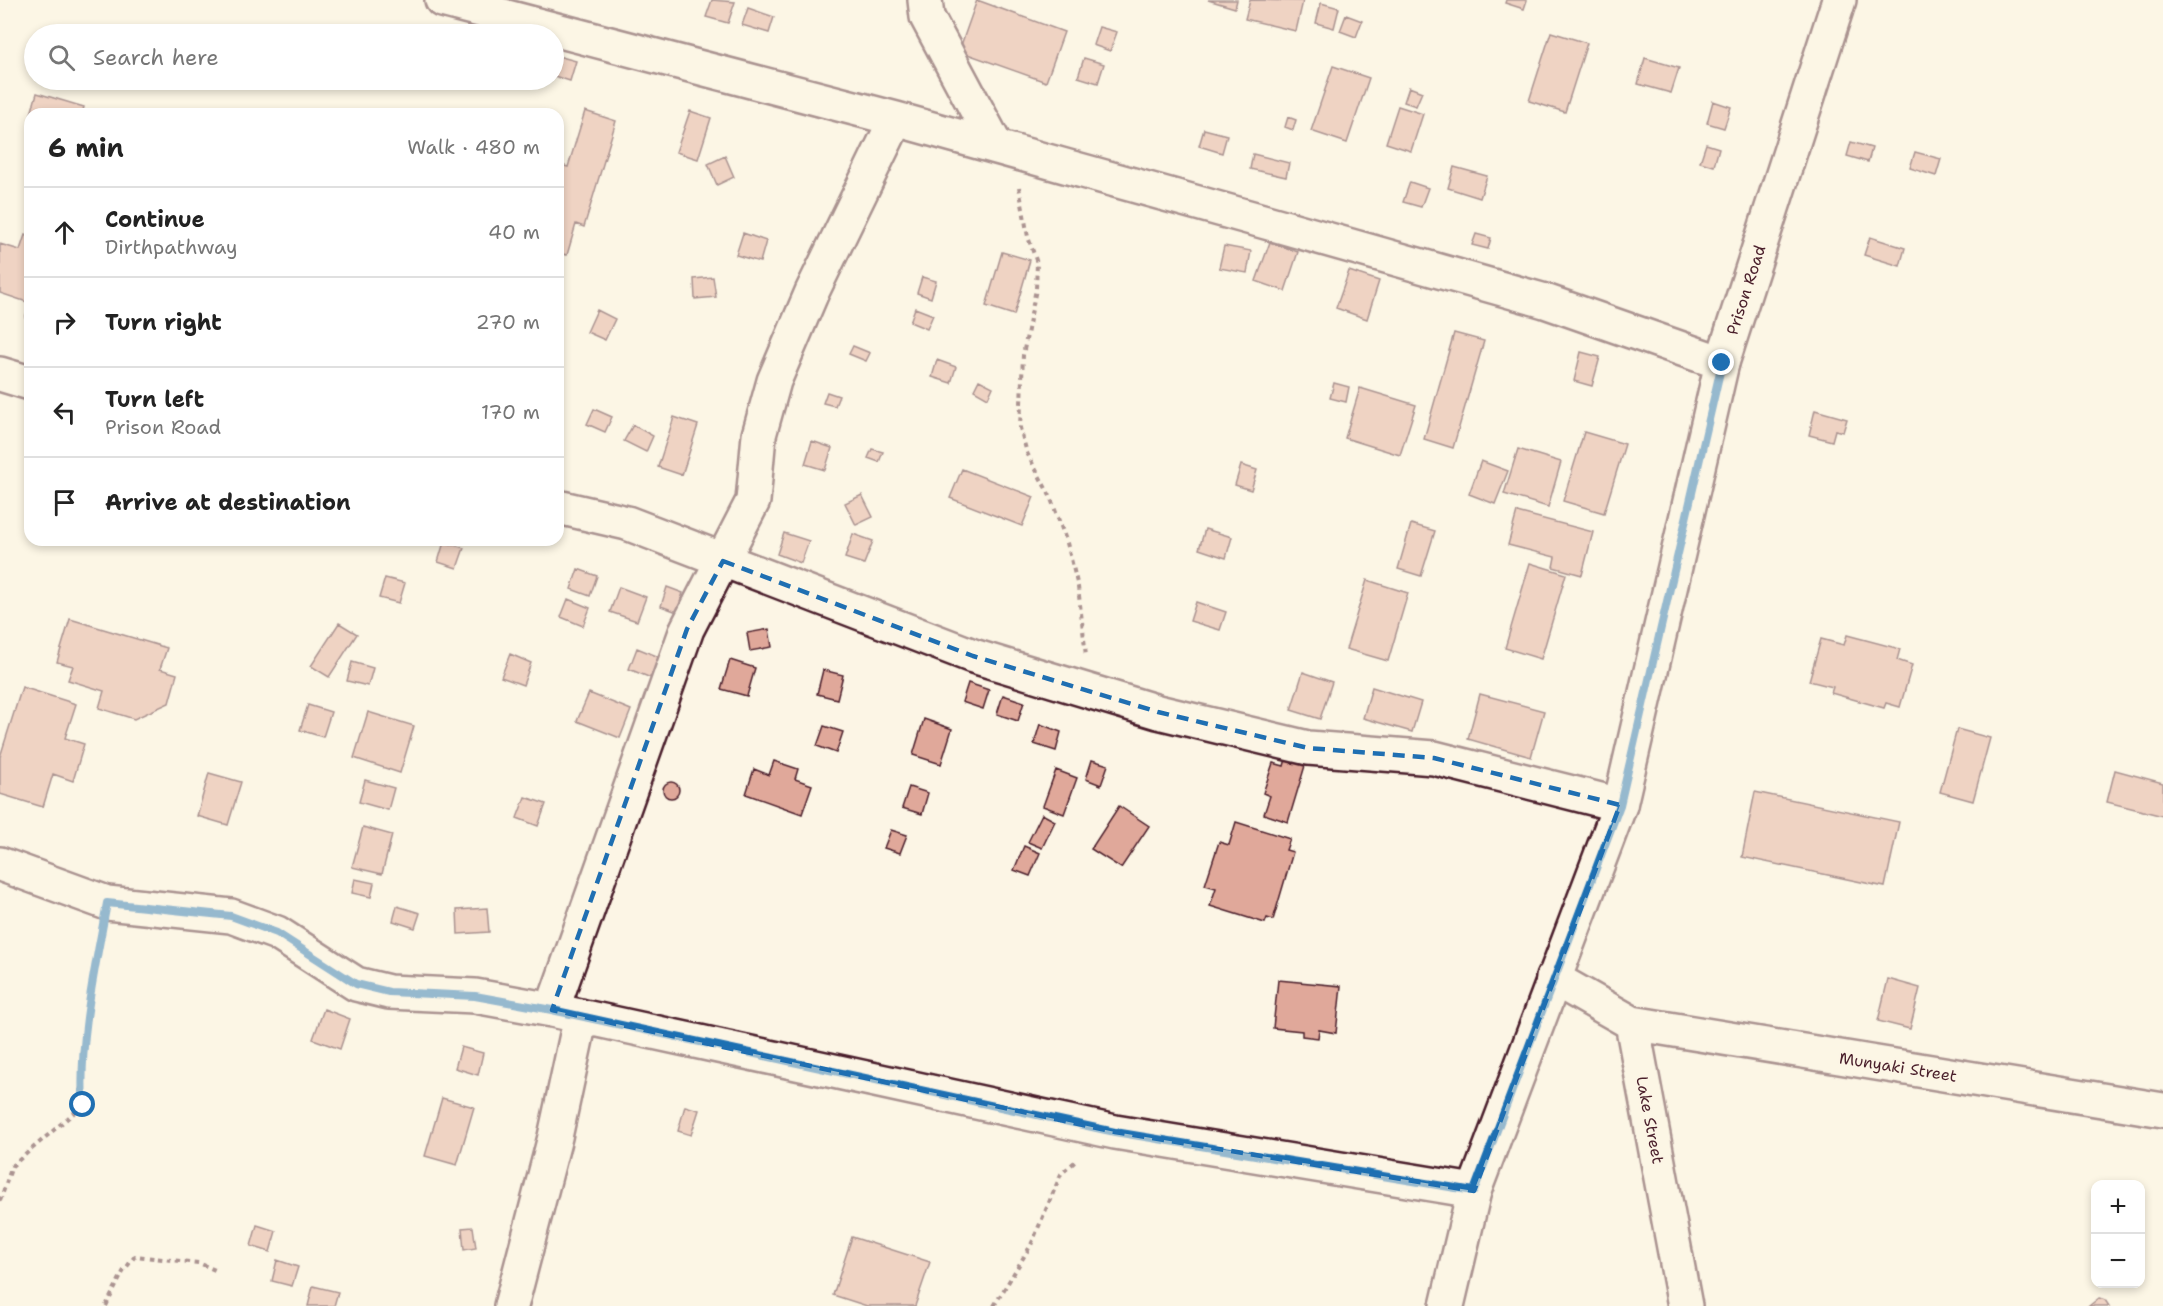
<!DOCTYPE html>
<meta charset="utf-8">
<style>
:root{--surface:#fff;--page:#f2f2f2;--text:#222;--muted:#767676;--line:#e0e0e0}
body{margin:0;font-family:"Shantell Sans",sans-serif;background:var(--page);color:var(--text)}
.controls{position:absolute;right:18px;bottom:18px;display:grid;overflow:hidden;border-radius:12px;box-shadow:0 3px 9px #0003}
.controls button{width:54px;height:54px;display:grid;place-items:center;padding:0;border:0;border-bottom:2px solid var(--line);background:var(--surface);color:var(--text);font:30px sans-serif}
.stop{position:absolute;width:18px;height:18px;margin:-14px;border:4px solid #1f6fb2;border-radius:50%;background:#fff}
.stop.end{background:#1f6fb2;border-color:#fff;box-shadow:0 2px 6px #0008}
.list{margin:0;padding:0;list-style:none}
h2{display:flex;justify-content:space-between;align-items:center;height:78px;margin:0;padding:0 24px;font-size:26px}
h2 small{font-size:20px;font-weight:400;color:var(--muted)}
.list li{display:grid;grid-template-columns:39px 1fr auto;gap:18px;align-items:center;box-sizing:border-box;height:90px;padding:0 24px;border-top:2px solid var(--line)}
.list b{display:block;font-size:22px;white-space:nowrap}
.list p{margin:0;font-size:20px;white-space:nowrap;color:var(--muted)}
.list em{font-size:20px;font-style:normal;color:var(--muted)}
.icon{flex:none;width:33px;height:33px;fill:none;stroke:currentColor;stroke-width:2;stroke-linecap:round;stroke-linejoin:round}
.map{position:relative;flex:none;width:2163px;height:1306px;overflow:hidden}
.search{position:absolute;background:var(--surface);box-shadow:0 3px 9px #0003;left:24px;top:24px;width:540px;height:66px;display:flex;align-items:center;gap:15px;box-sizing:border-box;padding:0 21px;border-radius:33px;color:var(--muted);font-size:22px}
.panel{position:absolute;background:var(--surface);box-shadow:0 3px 9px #0003;left:24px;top:108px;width:540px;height:438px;border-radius:18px}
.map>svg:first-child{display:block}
.building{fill:#e0a89a;stroke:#4a1f2b;stroke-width:1.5}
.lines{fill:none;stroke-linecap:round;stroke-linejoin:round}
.street-casing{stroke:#4a1f2b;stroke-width:38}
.secondary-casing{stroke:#4a1f2b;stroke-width:38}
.path{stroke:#4a1f2b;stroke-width:4;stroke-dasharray:4.5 4.5;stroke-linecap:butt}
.street{stroke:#fcf5e5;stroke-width:33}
.secondary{stroke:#fcf5e5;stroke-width:33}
.route{stroke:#1f6fb2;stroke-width:8}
.marked{fill:none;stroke:#1f6fb2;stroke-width:4.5;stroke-dasharray:12 8;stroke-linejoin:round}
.labels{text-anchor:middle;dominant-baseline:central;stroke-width:4.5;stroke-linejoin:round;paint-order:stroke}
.street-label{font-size:16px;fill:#4a1f2b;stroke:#fcf5e5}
</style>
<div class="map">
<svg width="2163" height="1306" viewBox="0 0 2163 1306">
<rect width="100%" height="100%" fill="#fcf5e5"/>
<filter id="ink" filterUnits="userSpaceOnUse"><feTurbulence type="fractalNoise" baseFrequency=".0167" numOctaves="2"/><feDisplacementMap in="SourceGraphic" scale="12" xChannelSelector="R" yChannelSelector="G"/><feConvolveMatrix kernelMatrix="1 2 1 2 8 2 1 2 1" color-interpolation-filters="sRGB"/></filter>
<g filter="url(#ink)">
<path class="building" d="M712 0 735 2 728 23 706 17Z
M977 0 1064 32 1046 82 959 51Z
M1208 0H1237L1235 8Z
M1250 0 1303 1 1296 31 1245 19Z
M1506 0H1527L1524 9 1505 3Z
M1321 3 1339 8 1334 28 1316 23Z
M748 8 774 17 769 33 742 25Z
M1346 15 1362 21 1356 37 1340 31Z
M1099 27 1117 32 1110 51 1093 45Z
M1551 32 1587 43 1565 112 1529 101Z
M554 55 576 61 570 81 554 76Z
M1084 58 1104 64 1098 83 1078 77Z
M1645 58 1679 68 1671 93 1638 84Z
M1333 66 1369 78 1347 143 1311 131Z
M1409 87 1422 92 1416 106 1404 102Z
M37 93 84 107 82 114H31Z
M1713 101 1731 107 1724 128 1707 123Z
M1398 106 1423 114 1411 151 1386 143Z
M585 111 616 121 584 227 576 224 567 255 558 253V164L568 167Z
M690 111 711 118 698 159 676 152Z
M1288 117 1296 120 1293 130 1285 127Z
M1204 129 1227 135 1222 153 1199 146Z
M1851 142 1872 148 1868 162 1847 156Z
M1706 144 1719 148 1714 166 1700 162Z
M1915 152 1941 159 1936 176 1910 168Z
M1253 154 1289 163 1286 177 1250 169Z
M725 156 734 177 717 185 708 164Z
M1454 167 1487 176 1480 198 1448 188Z
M1410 182 1428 188 1421 207 1403 202Z
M743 233 766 241 760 262 736 255Z
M1476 234 1491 238 1488 249 1472 245Z
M25 235 30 237V320L25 318 30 303 0 293V244L20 250Z
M1870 237 1905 248 1900 266 1864 255Z
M1270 242 1298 252 1285 291 1256 281Z
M1224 246 1251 251 1247 273 1219 268Z
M1002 252 1030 260 1014 315 986 306Z
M1349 271 1379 281 1367 319 1336 308Z
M713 277 716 297 695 299 694 279Z
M922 277 936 281 931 298 917 293Z
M915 308 933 315 927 329 910 322Z
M597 310 615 319 605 340 587 332Z
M1454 333 1484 341 1453 448 1424 439Z
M853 346 870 353 866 361 849 354Z
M1581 352 1600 357 1592 386 1574 381Z
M937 360 956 367 951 383 932 377Z
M979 380 993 387 988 398 974 390Z
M1334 383 1349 387 1346 402 1330 398Z
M1360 388 1416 405 1400 455 1345 438Z
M827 392 839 396 835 406 823 403Z
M594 409 612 417 605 432 587 424Z
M1815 410 1847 419 1843 432 1835 430 1832 441 1809 435Z
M674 417 698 425 682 475 658 467Z
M633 425 653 436 646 452 624 441Z
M1584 432 1625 444 1604 513 1563 501Z
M812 441 832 448 825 470 805 464Z
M872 449 883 452 879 462 868 458Z
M1518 449 1561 462 1548 507 1504 494Z
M1481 461 1508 471 1495 504 1469 494Z
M1241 465 1257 470 1251 490 1235 485Z
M962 469 1034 497 1022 526 950 498Z
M862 495 873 517 856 525 845 503Z
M1517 512 1593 532 1582 575 1553 567 1555 557 1508 545Z
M1411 524 1435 531 1421 576 1398 569Z
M1205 529 1232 537 1226 558 1199 549Z
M784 533 809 541 801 563 777 554Z
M853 534 873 541 864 564 845 558Z
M444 542 464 548 457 568 438 562Z
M1530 563 1566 574 1541 659 1505 648Z
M578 569 597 576 590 596 571 589Z
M385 578 405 583 399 603 379 598Z
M1367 580 1408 593 1388 661 1346 649Z
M619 587 646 597 637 621 610 612Z
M667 587 683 593 677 612 661 606Z
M568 599 590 608 583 626 561 617Z
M1196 602 1226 612 1220 630 1190 621Z
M70 619 167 648 160 669 177 674 169 703 134 719 99 708 104 691 68 680 73 666 57 662Z
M339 623 357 634 329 677 311 666Z
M769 629 772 647 750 651 747 633Z
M1847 635 1900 649 1897 660 1912 665 1900 707 1886 703 1884 708 1831 693 1833 687 1809 681 1821 639 1844 645Z
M637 648 659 657 651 678 629 669Z
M510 654 531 663 523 685 501 677Z
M730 660 755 668 747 696 721 689Z
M352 662 373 668 368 686 347 681Z
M823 670 843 675 837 699 817 694Z
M1303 672 1332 682 1320 719 1291 710Z
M968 683 989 690 983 709 962 702Z
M22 687 76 704 65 738 84 744 73 781 53 774 43 807 0 794V757Z
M1372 687 1421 702 1412 732 1363 718Z
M589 693 631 710 620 738 577 721Z
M1480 694 1544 711 1531 757 1468 739Z
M1003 695 1024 702 1018 721 997 714Z
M308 705 331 712 323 737 300 730Z
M368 712 414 726 400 773 354 758Z
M924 719 952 729 941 764 913 755Z
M1040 724 1061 732 1056 751 1034 744Z
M824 726 843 732 836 753 817 746Z
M1957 729 1990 738 1973 801 1940 792Z
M1288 752 1307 759 1288 822 1264 814 1270 796 1263 793 1273 763 1284 766Z
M1092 760 1108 765 1101 785 1086 779Z
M774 761 798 769 795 779 812 785 802 814 746 794 754 769 769 775Z
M1056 770 1077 778 1064 814 1043 806Z
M2115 770 2163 783V816L2107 802Z
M209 773 241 782 228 825 197 816Z
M365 780 394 788 388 810 359 802Z
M663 790a8 8 0 1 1 16 0a8 8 0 1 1-16 0Z
M909 787 928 793 922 814 902 808Z
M1755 792 1899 822 1885 887 1742 857Z
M525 797 546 804 538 826 517 818Z
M1119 806 1149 826 1121 868 1091 849Z
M1042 814 1055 821 1042 848 1028 842Z
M1236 822 1290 839 1286 850 1293 852 1273 920 1267 918 1265 923 1210 906 1216 888 1205 885 1219 842 1229 845Z
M363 827 392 835 382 874 352 867Z
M891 830 907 835 900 853 884 848Z
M1024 846 1040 853 1030 876 1014 870Z
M355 879 374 883 371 897 352 893Z
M397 906 420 913 415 928 393 921Z
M487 908 489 932 458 934 457 910Z
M1888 979 1920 988 1910 1029 1878 1021Z
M1278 980 1341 986 1336 1033 1319 1030 1318 1038 1302 1036V1031L1273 1028Z
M324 1009 350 1019 340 1049 313 1039Z
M461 1047 483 1053 478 1075 455 1068Z
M442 1098 474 1107 457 1165 425 1156Z
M685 1106 699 1110 691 1135 678 1131Z
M257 1225 276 1231 270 1252 251 1246Z
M473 1227 476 1248 464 1250 462 1228Z
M852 1237 930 1262 915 1306H867L833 1295Z
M277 1260 298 1267 292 1286 272 1281Z
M313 1286 338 1292 334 1306H308Z
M2099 1298 2105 1300 2109 1306H2089Z"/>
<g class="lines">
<g class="street-casing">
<path id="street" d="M442 0 896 119 1266 222 1545 301 1722 363
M925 0 927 17 996 146
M0 374 30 383
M558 507 627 523 973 656 1158 712 1308 748 1434 758 1620 805
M0 864 107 903 231 916 277 933 356 984 389 992 475 996 552 1010 1115 1132 1474 1191
M1553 978 1632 1023 1685 1306
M552 1010 687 629 753 501 759 435 774 381 812 292 896 119
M1632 1023 2163 1110
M511 1306 555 1137 581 1016"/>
</g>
<g class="secondary-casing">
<path id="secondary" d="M1447 1306 1474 1191 1620 805 1722 363 1839 0"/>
</g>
<path class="path" d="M1019 187 1028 237 1037 263 1036 289 1023 355 1020 428 1027 453 1050 496 1067 543 1078 587 1086 656
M0 1201 12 1166 83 1105C79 1048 91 992 101 936
M106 1306 123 1272 135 1256 199 1263 217 1271
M994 1306 1031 1245 1061 1174 1077 1160"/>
<use href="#street" class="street"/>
<use href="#secondary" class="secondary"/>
</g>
</g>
<g class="lines" filter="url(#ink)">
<path class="route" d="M83 1105C79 1037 95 969 107 903L231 916 277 933 356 984 389 992 475 996 552 1010 1115 1132 1474 1191 1620 805 1722 363"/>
</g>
<path d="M0 0H2163V1306H0ZM723 561 973 656 1158 712 1308 748 1434 758 1620 805 1474 1191 1115 1132 552 1010 687 629Z" fill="#fcf5e5" fill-opacity=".55" fill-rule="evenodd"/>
<path class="marked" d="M723 561 973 656 1158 712 1308 748 1434 758 1620 805 1474 1191 1115 1132 552 1010 687 629Z"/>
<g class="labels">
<g class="street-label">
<text transform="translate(1746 290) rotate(-72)">Prison Road</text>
<text transform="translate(1898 1067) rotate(9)">Munyaki Street</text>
<text transform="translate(1650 1120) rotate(79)">Lake Street</text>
</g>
</g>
</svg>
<div class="controls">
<button>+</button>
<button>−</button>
</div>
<div class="stop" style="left:83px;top:1105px"></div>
<div class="stop end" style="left:1722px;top:363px"></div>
<div class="search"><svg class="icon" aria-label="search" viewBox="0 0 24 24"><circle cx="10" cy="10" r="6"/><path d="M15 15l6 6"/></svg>Search here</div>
<section class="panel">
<h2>6 min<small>Walk · 480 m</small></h2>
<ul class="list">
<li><svg class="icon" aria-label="ahead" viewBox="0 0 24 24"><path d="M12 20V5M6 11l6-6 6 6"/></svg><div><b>Continue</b><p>Dirthpathway</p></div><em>40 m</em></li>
<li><svg class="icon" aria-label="right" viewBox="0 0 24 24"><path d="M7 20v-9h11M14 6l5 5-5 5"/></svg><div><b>Turn right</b></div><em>270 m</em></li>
<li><svg class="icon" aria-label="left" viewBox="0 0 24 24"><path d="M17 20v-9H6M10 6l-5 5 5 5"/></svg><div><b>Turn left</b><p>Prison Road</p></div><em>170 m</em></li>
<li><svg class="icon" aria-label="arrive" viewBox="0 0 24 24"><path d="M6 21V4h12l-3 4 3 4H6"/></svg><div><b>Arrive at destination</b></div></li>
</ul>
</section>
</div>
